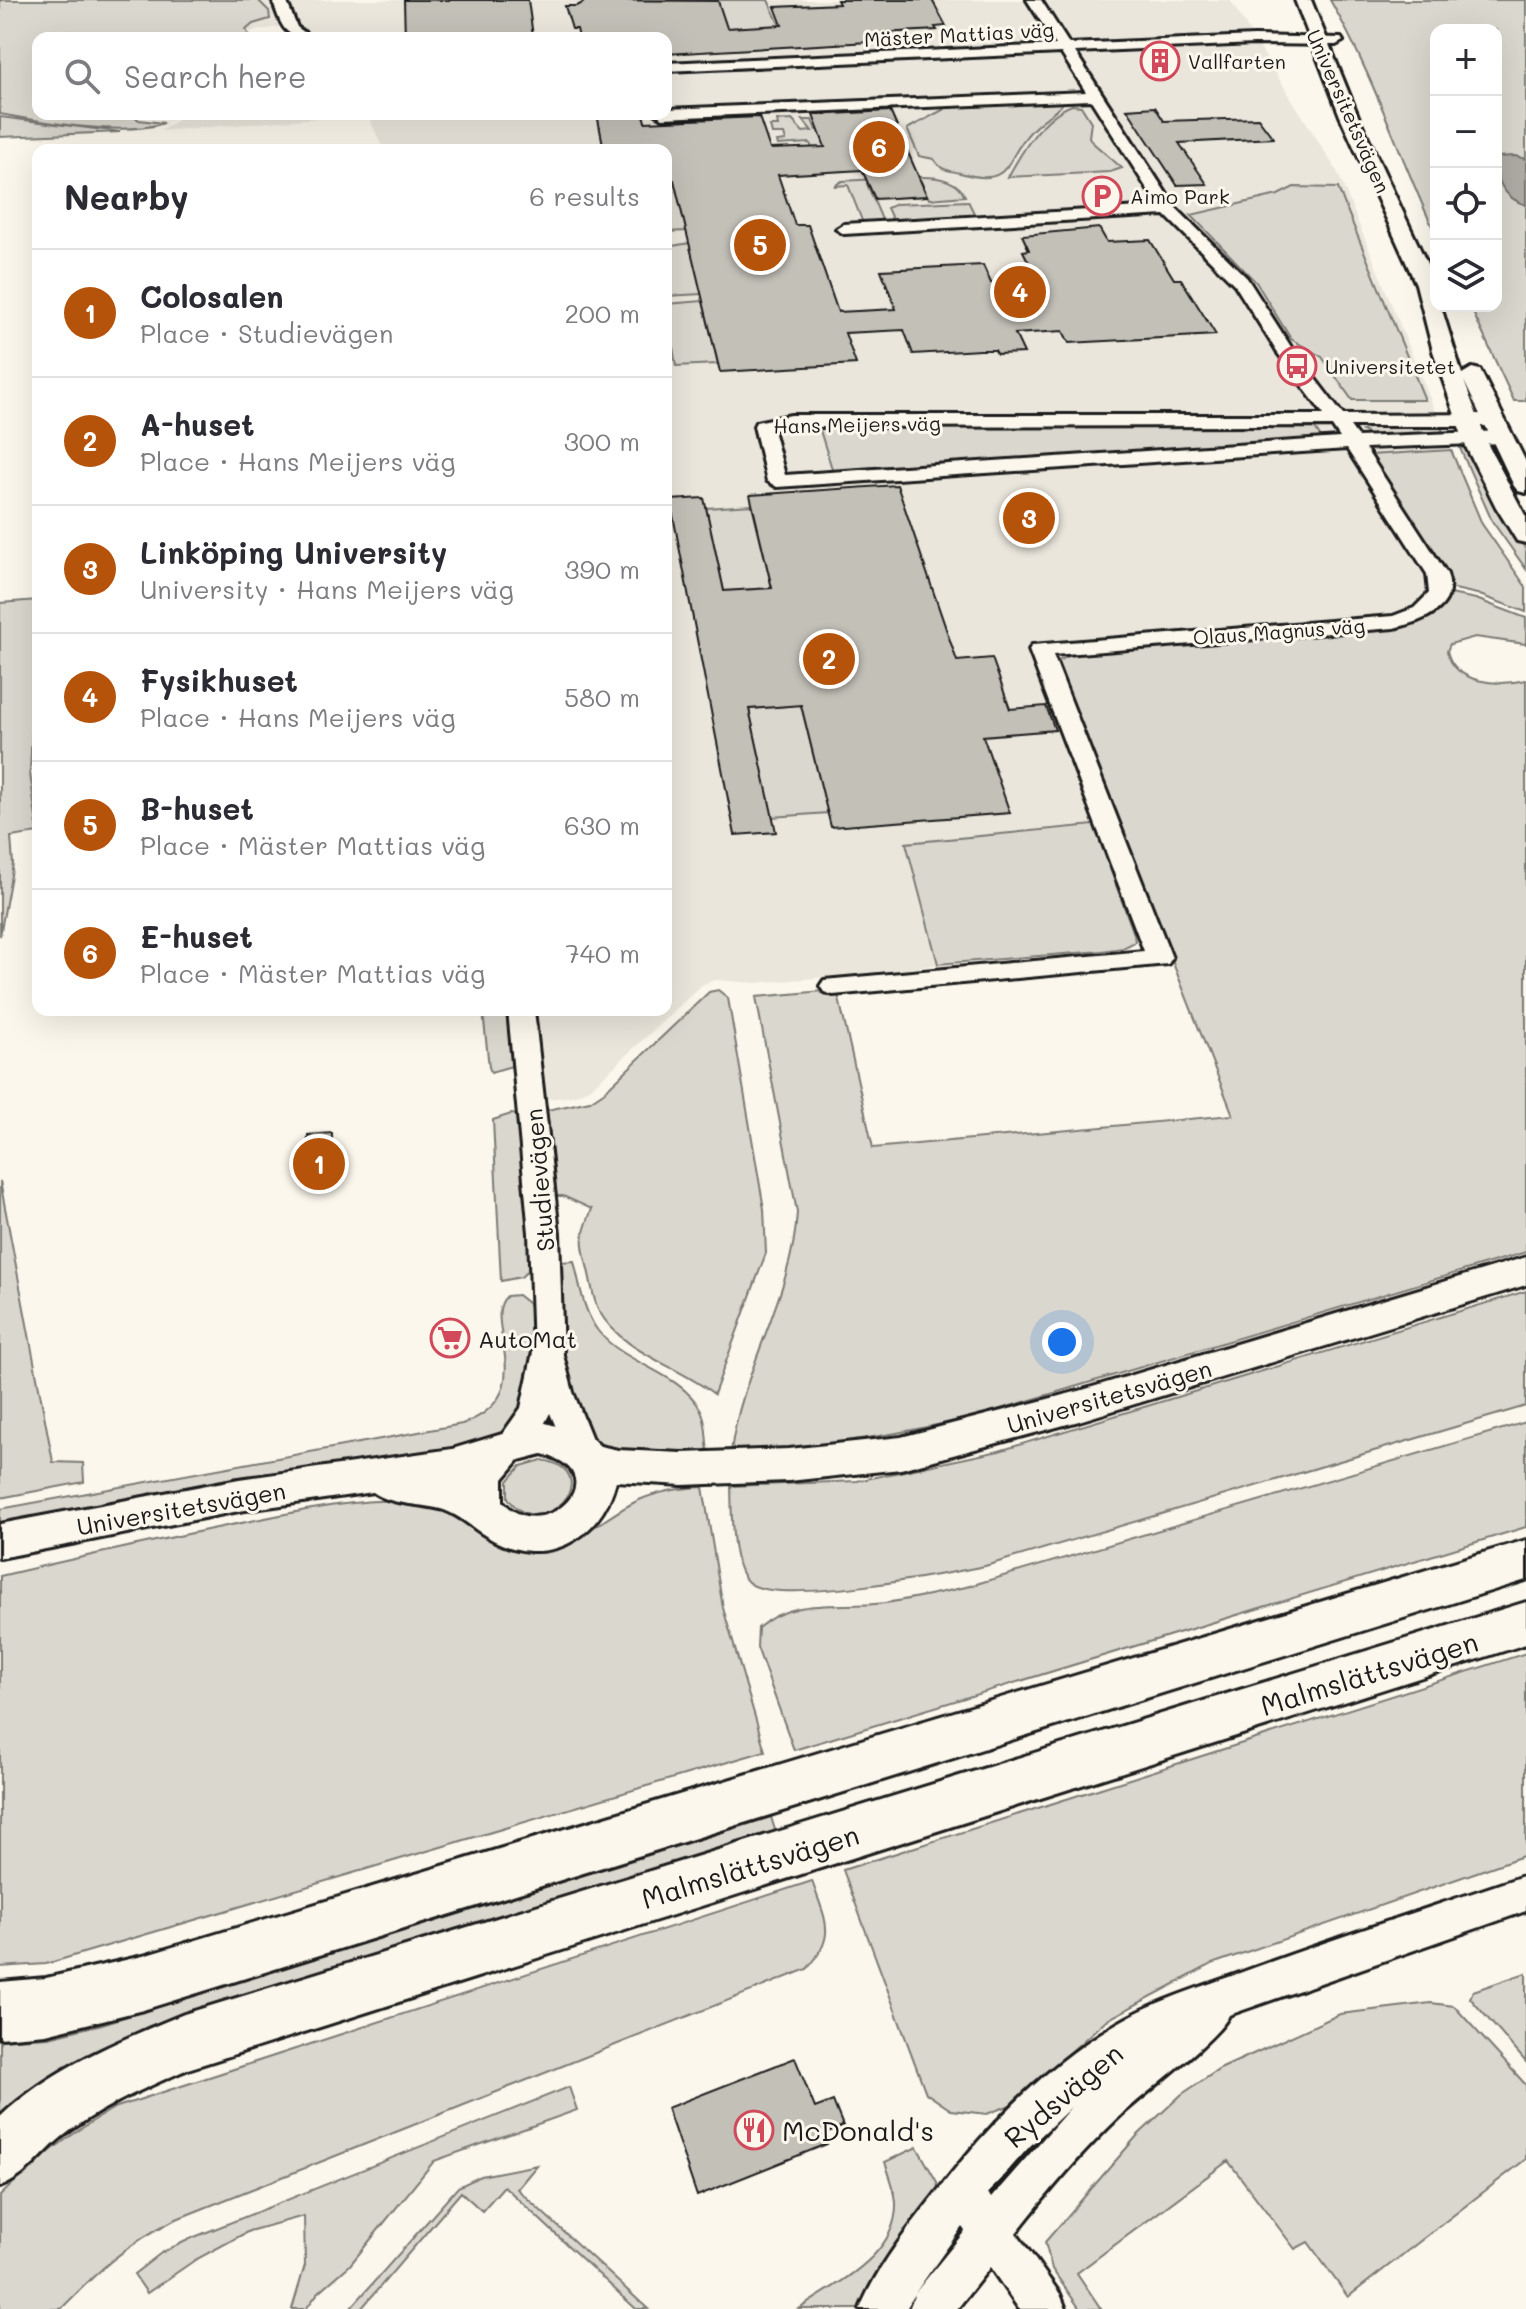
<!DOCTYPE html>
<meta charset="utf-8">
<style>
:root{--surface:#fff;--page:#f2f2f3;--text:#2b2b33;--muted:#7c7c81;--line:#e1e1e2;--accent:#b45309}
body{margin:0;font-family:Mali,sans-serif;background:var(--page);color:var(--text)}
.controls{position:absolute;right:24px;top:24px;display:grid;overflow:hidden;border-radius:16px;box-shadow:0 8px 32px #0002}
.controls button{width:72px;height:72px;display:grid;place-items:center;padding:0;border:0;border-bottom:2px solid var(--line);background:var(--surface);color:var(--text);font:40px sans-serif}
.you{position:absolute;left:1062px;top:1342px;width:28px;height:28px;margin:-20px;border:6px solid #fff;border-radius:50%;background:#1a73e8;box-shadow:0 0 0 12px #1a73e833}
.badge{display:grid;place-items:center;width:52px;height:52px;border-radius:50%;background:var(--accent);color:#fff;font-size:26px;font-weight:700}
.pin{position:absolute;translate:-50% -50%;border:4px solid #fff;box-shadow:0 2px 8px #0006}
.list{margin:0;padding:0;list-style:none}
h2{display:flex;justify-content:space-between;align-items:center;height:104px;margin:0;padding:0 32px;font-size:34px}
h2 small{font-size:26px;font-weight:400;color:var(--muted)}
.list li{display:grid;grid-template-columns:52px 1fr auto;gap:24px;align-items:center;box-sizing:border-box;height:128px;padding:0 32px;border-top:2px solid var(--line)}
.list b{display:block;font-size:30px;white-space:nowrap}
.list p{margin:0;font-size:26px;white-space:nowrap;color:var(--muted)}
.list em{font-size:26px;font-style:normal;color:var(--muted)}
.icon{flex:none;width:44px;height:44px;fill:none;stroke:currentColor;stroke-width:2;stroke-linecap:round;stroke-linejoin:round}
.map{position:relative;flex:none;width:1526px;height:2309px;overflow:hidden}
.search{position:absolute;background:var(--surface);box-shadow:0 8px 32px #0002;left:32px;top:32px;width:640px;height:88px;display:flex;align-items:center;gap:20px;box-sizing:border-box;padding:0 28px;border-radius:16px;color:var(--muted);font-size:30px}
.panel{position:absolute;background:var(--surface);box-shadow:0 8px 32px #0002;left:32px;top:144px;width:640px;height:872px;border-radius:16px}
.map>svg:first-child{display:block}
.built{fill:#eae6dc}
.green{fill:#dad7ce;stroke:#7b7a75;stroke-width:2}
.water{fill:#afaca5;stroke:#74726e;stroke-width:2}
.building{fill:#c3c0b8;stroke:#1c1c1c;stroke-width:2}
.lines{fill:none;stroke-linecap:round;stroke-linejoin:round}
.minor-casing{stroke:#1c1c1c;stroke-width:6}
.major-casing{stroke:#1c1c1c;stroke-width:6}
.highway-casing{stroke:#1c1c1c;stroke-width:6}
.minor{fill:#fbf7ec;fill-rule:evenodd}
.major{fill:#fbf7ec;fill-rule:evenodd}
.highway{fill:#fbf7ec;fill-rule:evenodd}
.labels{text-anchor:middle;dominant-baseline:central;stroke-width:6;stroke-linejoin:round;paint-order:stroke}
.far-street-label{font-size:20px;fill:#1c1c1c;stroke:#fbf7ec}
.far-poi-label{font-size:20px;fill:#1c1c1c;stroke:#fbf7ec;text-anchor:start}
.street-label{font-size:24px;fill:#1c1c1c;stroke:#fbf7ec}
.poi-label{font-size:24px;fill:#1c1c1c;stroke:#fbf7ec;text-anchor:start}
.near-street-label{font-size:28px;fill:#1c1c1c;stroke:#fbf7ec}
.near-poi-label{font-size:28px;fill:#1c1c1c;stroke:#fbf7ec;text-anchor:start}
</style>
<div class="map">
<svg width="1526" height="2309" viewBox="0 0 1526 2309">
<rect width="100%" height="100%" fill="#fbf7ec"/>
<filter id="ink" filterUnits="userSpaceOnUse"><feTurbulence type="fractalNoise" baseFrequency=".0125" numOctaves="2"/><feDisplacementMap in="SourceGraphic" scale="16" xChannelSelector="R" yChannelSelector="G"/><feConvolveMatrix kernelMatrix="1 2 1 2 8 2 1 2 1" color-interpolation-filters="sRGB"/></filter>
<g filter="url(#ink)">
<path class="built" d="M223 0H1230L1338 173 1451 450 1353 456 1433 579 1431 590 1425 601 1411 611 1387 619 1027 647 1094 825 906 843 938 964 899 971 756 983 716 980 703 984 591 1088 573 1096 546 1099 537 1010H666V150H384L367 114 161 131 186 114H666V38H295L280 27 208 38Z"/>
<path class="green" d="M0 0H258L269 11 270 19 253 24 246 30 251 38H38V114H132L139 120 164 123C124 137 43 122 0 114Z
M624 0H768L780 26 727 28 708 0 625 5Z
M1330 0H1526V401H1514L1470 306H1496V30H1436V235C1400 158 1373 74 1330 0Z
M1064 102C1056 112 1041 120 1031 131 1003 161 1013 188 960 173 948 170 941 171 934 159L919 156 907 129 948 107Z
M1072 105 1081 106 1091 122 1089 137 1092 142 1122 168 1110 172 1008 177C1021 153 1042 116 1072 105Z
M0 117 120 132 0 137Z
M792 120 803 132 812 131 803 120H812L816 130 843 129 857 164 814 153 810 143 778 145 777 142 786 141 784 134H772L770 126H778L777 121Z
M899 177C921 177 954 173 965 196L929 199 921 181 901 182Z
M893 178 895 183 867 184 883 222 863 223 848 185 834 186 842 181Z
M674 180 687 231 666 232V181Z
M1294 187 1338 188 1425 400H1352L1322 357 1291 339 1256 282 1191 215 1278 195Z
M968 201 976 217 894 223 887 208 896 204Z
M690 243 702 294 666 296V247Z
M703 301 718 364 676 366 666 304Z
M818 424H1312L1323 441 833 472Z
M1440 425 1444 434 1373 437 1362 431 1371 426Z
M1459 446 1471 452 1526 550V569L1492 521Z
M1451 450 1482 524 1526 587V612L1477 594 1450 588V580L1445 570 1370 455Z
M752 505 772 588 724 591 706 508Z
M1450 594 1476 599 1526 618V644L1475 637 1450 644 1447 651C1455 685 1499 686 1526 680V1252L984 1414C901 1435 816 1448 731 1452 741 1369 793 1295 797 1212L756 997 824 991 838 994 873 1148 1233 1115 1056 667 1058 661 1075 653 1404 626C1423 621 1441 612 1450 594Z
M38 600 30 773 38 833 11 837 13 864 0 936V603Z
M801 705 828 813 772 817 749 709Z
M1094 825 1134 934 1135 942 1123 948 1102 951 938 964 906 843Z
M718 990 728 998 764 1209 766 1253 714 1394C677 1365 623 1353 599 1311 593 1300 592 1286 589 1274 581 1240 579 1242 592 1209L563 1196H556L547 1110 590 1101 605 1091 709 992Z
M488 1010 507 1011 515 1065 491 1072 489 1067 483 1012Z
M511 1114 518 1115 521 1120 532 1267 521 1277 501 1281 493 1120Z
M0 1181 53 1462 83 1463 84 1482 0 1498Z
M574 1261C580 1285 583 1311 598 1331 626 1366 678 1370 701 1410 707 1422 706 1439 708 1453 678 1453 644 1458 615 1451 556 1438 563 1310 561 1262Z
M1526 1291V1406L985 1566C946 1574 774 1607 748 1582 730 1565 732 1510 731 1486L857 1481 999 1451Z
M518 1295 533 1307 530 1392 524 1417 504 1437 424 1455 232 1478 0 1523V1509L462 1424C545 1394 479 1320 507 1296Z
M1526 1422V1527L794 1750 757 1647 758 1628C793 1596 841 1609 885 1603 912 1599 939 1593 966 1587Z
M542 1460C609 1471 542 1548 508 1498V1481L521 1466Z
M703 1487 723 1608 765 1751 46 1964 0 1967V1576C77 1558 153 1541 231 1525 292 1513 352 1497 416 1501 466 1504 489 1554 542 1548 579 1545 606 1515 639 1500 660 1491 680 1488 703 1487Z
M1526 1653V1855L1212 1964 1105 2021 1013 2104 987 2114 951 2110 926 2093 843 1870Z
M771 1817 776 1833 149 2026 75 2063 0 2117V2040L49 2037 102 2024Z
M812 1881C825 1920 838 1935 807 1969L174 2220C125 2245 99 2270 61 2309H0V2196C35 2161 71 2133 114 2108Z
M1526 1973V2062L1470 1998 1473 1991Z
M1431 2003 1454 2006 1526 2085V2159L1348 2297 1308 2242 1295 2249 1228 2161 1077 2273 1101 2309H1080L1052 2269 1045 2242 1137 2136 1182 2094 1220 2069 1340 2014Z
M569 2087 577 2110 434 2161 350 2265 318 2293 306 2309H292L305 2265 304 2216 249 2231 195 2260 147 2293 134 2274 161 2253 192 2238Z
M917 2147 937 2182 940 2198 863 2309H799C836 2283 897 2256 896 2204 896 2191 889 2175 885 2162Z
M537 2165 517 2189 648 2309H636L504 2186 482 2211 461 2192 361 2309H350L458 2187 481 2176Z"/>
<path class="water" d="M1515 156 1526 159V205C1503 198 1494 178 1497 157Z"/>
<path class="building" d="M404 0H528L533 36 405 38Z
M582 0 718 1 727 28 782 25 775 7 839 4 837 0H932L946 26 935 27 937 30 882 33 886 41 666 54V38H579L577 29H572L565 6H577L583 3Z
M1155 107 1164 121 1258 118 1273 138 1179 143 1207 184 1177 185 1127 109Z
M890 111 927 196 875 199 862 170 778 175 795 225H808L838 312 896 309 881 270 983 265 991 283 1038 281 1023 251 1029 250 1022 235 1099 228 1107 242 1150 240 1174 279H1181L1216 335 1069 343 1063 331 1015 334 1024 353 997 354 995 350H980L913 354 904 330 845 333 856 364 720 372 674 180 666 181V150H604L597 114H643L645 122 759 117 770 149 825 147 813 115Z
M897 485 957 661 992 658 1010 709 1046 706 1055 730 983 736 1010 813 831 827 801 705 749 709 776 832 735 835 670 500 704 498 724 591 772 588 750 495Z
M332 1133 331 1176 307 1178 308 1135Z
M795 2058 815 2108 833 2101 843 2126 823 2134 827 2144 697 2196 667 2108Z"/>
<g class="lines">
<g class="minor-casing">
<path id="minor" d="M272 0H286L297 27 312 38C282 38 282 25 272 0Z
M1027 0H1041L1069 44 1254 36 1341 38 1343 41 1336 45 1254 44 1075 52 1175 207 1247 278 1293 350 1343 415 1494 414 1503 420 1494 426H1350L1358 437 1502 431 1511 437 1502 443 1365 448 1447 574C1459 609 1421 622 1394 628L1053 655 1172 958 1168 964 833 995 824 992 820 986 824 980 1144 951 1029 650 1032 645 1393 616 1414 608 1429 593 1427 574 1347 449 777 487 767 481 754 426 756 422 791 415H1324L1277 352 1235 285 1165 215 844 234 836 229 844 224 1158 206 1091 100 663 118 656 114H666V109L1086 92 1061 53 666 71V63L1056 45ZM1332 426 1340 438 785 475 773 430 791 427Z
M508 1010H534L559 1233 563 1355 573 1392 596 1449 591 1458 580 1462 569 1458 550 1413C539 1434 525 1464 499 1455L494 1446 521 1408 533 1352 529 1233Z
M1526 1875V1911L1229 2015C1220 2037 1141 2096 1120 2116 1082 2152 1048 2192 1016 2233L1060 2294 1066 2309H1019L990 2267 957 2309H909L915 2294 906 2309H860C877 2267 908 2229 936 2193 985 2129 1046 2065 1116 2024 1156 2000 1202 1987 1245 1971 1338 1937 1432 1907 1526 1875ZM1071 2107 991 2198 988 2193 1030 2146ZM962 2227 965 2231 915 2293Z"/>
</g>
<g class="major-casing">
<path id="major" d="M1295 0H1311L1358 116 1436 283V306H1446L1442 310 1462 374 1472 368 1480 370 1526 462V493L1518 491 1514 486 1464 381 1489 447 1526 517V543L1517 541 1496 507 1466 447 1433 351 1416 284 1340 116Z
M1526 1257V1285L1079 1421 901 1469 789 1481 682 1485 616 1481C600 1542 542 1571 486 1536 472 1528 461 1516 444 1510 422 1503 392 1506 373 1492L239 1511 0 1558V1524L239 1479 452 1449 542 1422 588 1435 600 1446 618 1450 682 1453 789 1449 901 1437 1079 1391ZM542 1454C621 1474 540 1549 503 1501V1479L519 1460Z"/>
</g>
<g class="highway-casing">
<path id="highway" d="M1526 1540V1580L143 2010 46 2034 0 2038V1982L46 1978 143 1956Z
M1526 1602V1644L188 2069C145 2088 100 2107 62 2137 39 2156 29 2175 0 2187V2117C52 2068 118 2041 184 2014Z"/>
</g>
<use href="#minor" class="minor"/>
<use href="#major" class="major"/>
<use href="#highway" class="highway"/>
</g>
</g>
<defs>
<g id="building-ring" transform="scale(2)"><circle r="9.5" fill="#fbf7ec" stroke="#d1495b" stroke-width="1.5"/><path d="M-4-6H4V6H1V3H-1V6H-4ZM-2.5-4.3h1.7v1.8h-1.7ZM.8-4.3h1.7v1.8H.8ZM-2.5-1h1.7V.8h-1.7ZM.8-1h1.7V.8H.8Z" fill="#d1495b"/></g>
<g id="parking-ring" transform="scale(2)"><circle r="9.5" fill="#fbf7ec" stroke="#d1495b" stroke-width="1.5"/><path d="M-3.5-5.5H1a3.5 3.5 0 0 1 0 7H-1V5.5H-3.5ZM-1-3.4V-.6H.8a1.4 1.4 0 0 0 0-2.8Z" fill="#d1495b"/></g>
<g id="bus-ring" transform="scale(2)"><circle r="9.5" fill="#fbf7ec" stroke="#d1495b" stroke-width="1.5"/><path d="M-5-6H5V4H4V6H2V4H-2V6H-4V4H-5ZM-3.5-4V0h7V-4ZM-3.5 1.2v1.5H-2V1.2ZM2 1.2v1.5H3.5V1.2Z" fill="#d1495b"/></g>
<g id="supermarket-ring" transform="scale(2)"><circle r="9.5" fill="#fbf7ec" stroke="#d1495b" stroke-width="1.5"/><path d="M-6-5.5h2.5l.6 2H6L4.5 2H-2.5L-4.4-4H-6ZM-1.5 3.2a1.3 1.3 0 1 0 .1 0ZM3 3.2a1.3 1.3 0 1 0 .1 0Z" fill="#d1495b"/></g>
<g id="restaurant-ring" transform="scale(2)"><circle r="9.5" fill="#fbf7ec" stroke="#d1495b" stroke-width="1.5"/><path d="M-5-6h1v4h1v-4h1v4h1v-4h1v5L-1.5 .5V6h-2V.5L-5-1ZM5-6V6H3V1.5H1.5Q1.5-4 5-6Z" fill="#d1495b"/></g>
</defs>
<g fill-rule="evenodd">
<use href="#building-ring" x="1160" y="61"/>
<use href="#parking-ring" x="1102" y="196"/>
<use href="#bus-ring" x="1297" y="366"/>
<use href="#supermarket-ring" x="450" y="1338"/>
<use href="#restaurant-ring" x="754" y="2130"/>
</g>
<g class="labels">
<g class="far-street-label">
<text transform="translate(959 34) rotate(-3)">Mäster Mattias väg</text>
<text transform="translate(1349 111) rotate(66)">Universitetsvägen</text>
<text transform="translate(857 424) rotate(-1)">Hans Meijers väg</text>
<text transform="translate(1279 631) rotate(-4)">Olaus Magnus väg</text>
</g>
<g class="far-poi-label">
<text x="1188" y="61">Vallfarten</text>
<text x="1130" y="196">Aimo Park</text>
<text x="1325" y="366">Universitetet</text>
</g>
<g class="street-label">
<text transform="translate(539 1180) rotate(-95)">Studievägen</text>
<text transform="translate(1109 1396) rotate(-16)">Universitetsvägen</text>
<text transform="translate(181 1508) rotate(-10)">Universitetsvägen</text>
</g>
<g class="poi-label">
<text x="478" y="1338">AutoMat</text>
</g>
<g class="near-street-label">
<text transform="translate(1369 1673) rotate(-17)">Malmslättsvägen</text>
<text transform="translate(750 1866) rotate(-17)">Malmslättsvägen</text>
<text transform="translate(1063 2095) rotate(-40)">Rydsvägen</text>
</g>
<g class="near-poi-label">
<text x="782" y="2130">McDonald's</text>
</g>
</g>
</svg>
<div class="controls">
<button>+</button>
<button>−</button>
<button><svg class="icon" aria-label="locate" viewBox="0 0 24 24"><circle cx="12" cy="12" r="6"/><path d="M12 2v4M12 18v4M2 12h4M18 12h4"/></svg></button>
<button><svg class="icon" aria-label="layers" viewBox="0 0 24 24"><path d="M12 4l9 5-9 5-9-5zM3 14l9 5 9-5"/></svg></button>
</div>
<div class="you"></div>
<div class="pin badge" style="left:319px;top:1164px">1</div>
<div class="pin badge" style="left:829px;top:659px">2</div>
<div class="pin badge" style="left:1029px;top:518px">3</div>
<div class="pin badge" style="left:1020px;top:292px">4</div>
<div class="pin badge" style="left:760px;top:245px">5</div>
<div class="pin badge" style="left:879px;top:147px">6</div>
<div class="search"><svg class="icon" aria-label="search" viewBox="0 0 24 24"><circle cx="10" cy="10" r="6"/><path d="M15 15l6 6"/></svg>Search here</div>
<section class="panel">
<h2>Nearby<small>6 results</small></h2>
<ul class="list">
<li><span class="badge">1</span><div><b>Colosalen</b><p>Place · Studievägen</p></div><em>200 m</em></li>
<li><span class="badge">2</span><div><b>A-huset</b><p>Place · Hans Meijers väg</p></div><em>300 m</em></li>
<li><span class="badge">3</span><div><b>Linköping University</b><p>University · Hans Meijers väg</p></div><em>390 m</em></li>
<li><span class="badge">4</span><div><b>Fysikhuset</b><p>Place · Hans Meijers väg</p></div><em>580 m</em></li>
<li><span class="badge">5</span><div><b>B-huset</b><p>Place · Mäster Mattias väg</p></div><em>630 m</em></li>
<li><span class="badge">6</span><div><b>E-huset</b><p>Place · Mäster Mattias väg</p></div><em>740 m</em></li>
</ul>
</section>
</div>
